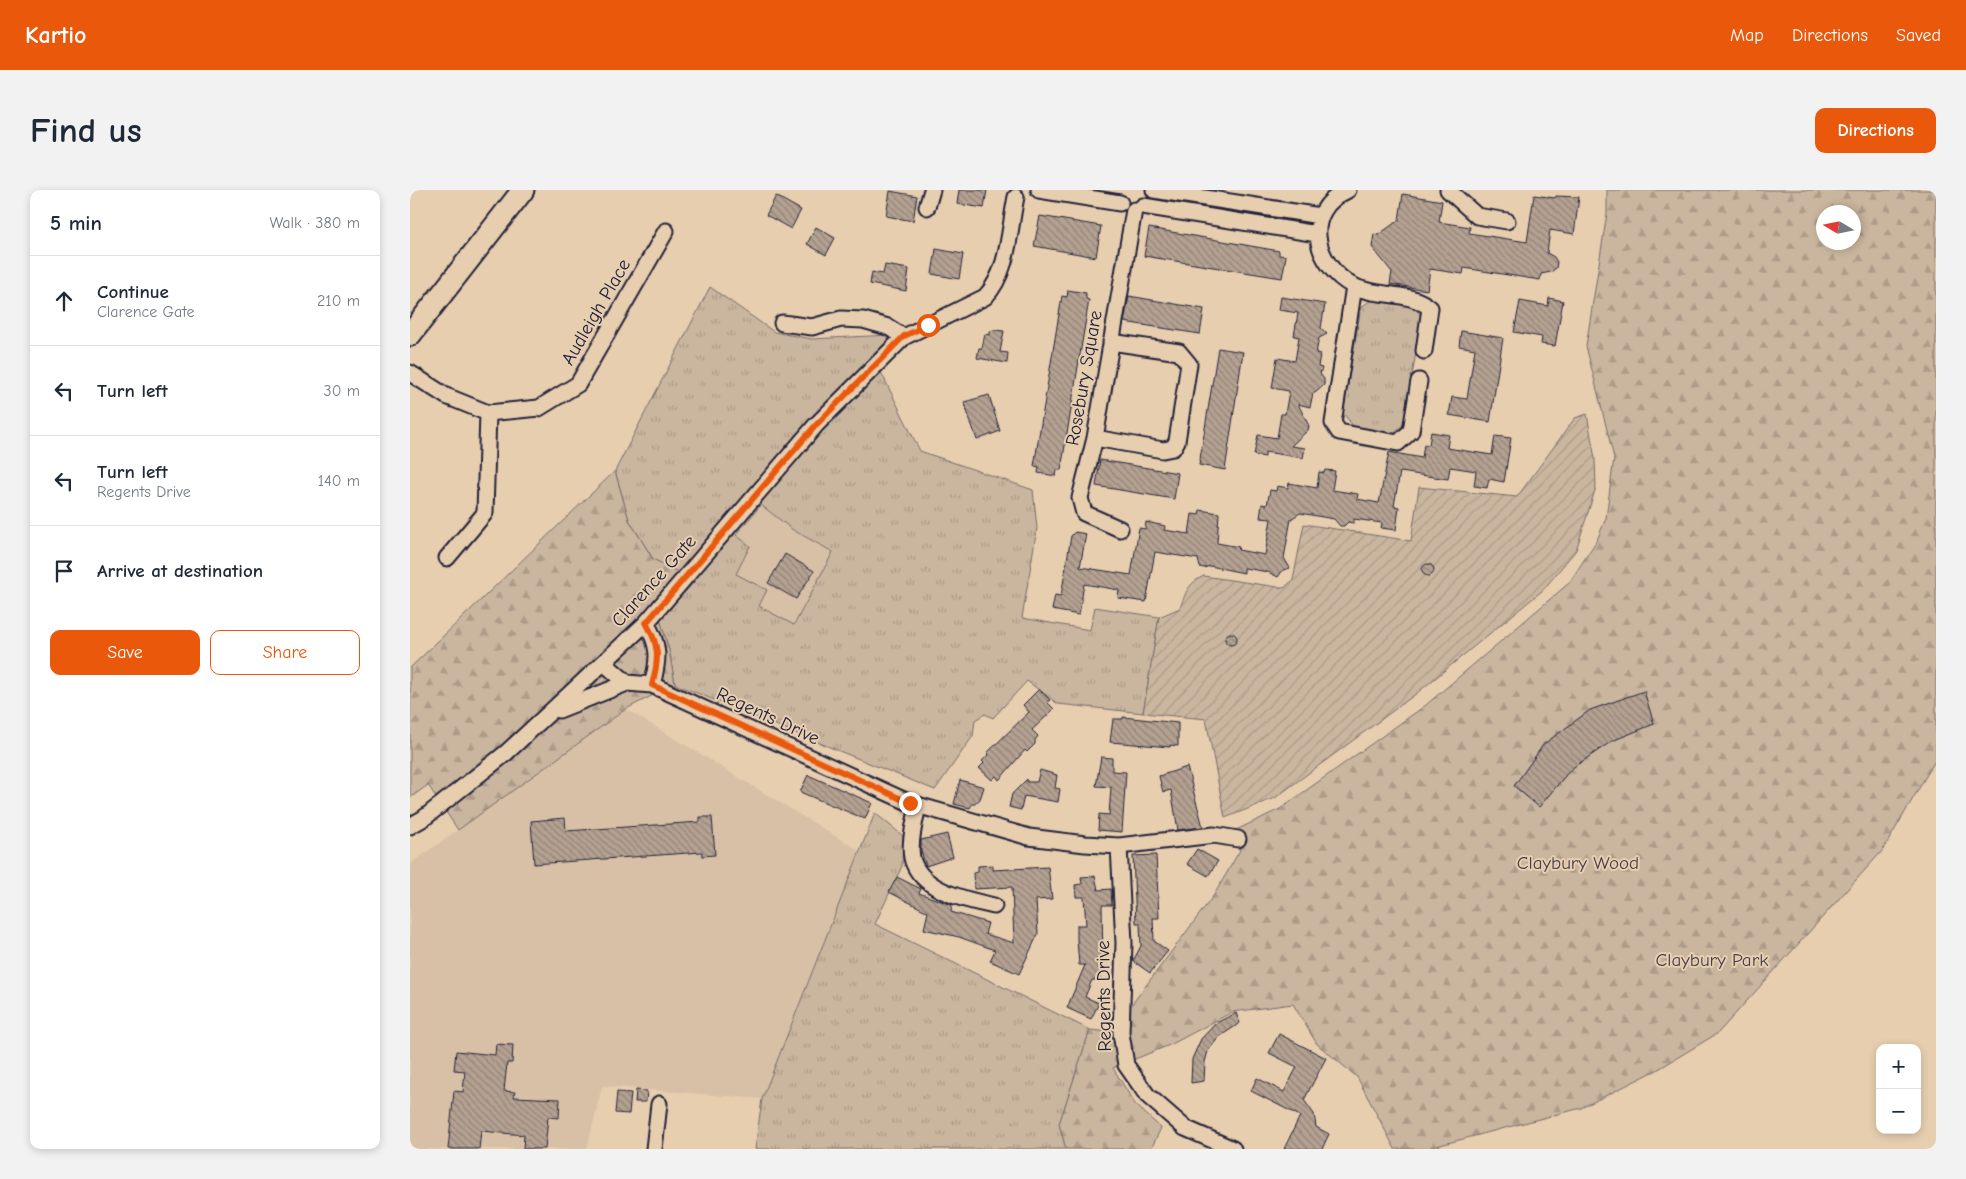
<!DOCTYPE html>
<meta charset="utf-8">
<style>
:root{--surface:#fff;--page:#f2f2f3;--text:#1f2937;--muted:#747a83;--line:#e0e1e3;--accent:#ea580c}
body{margin:0;font-family:"Comic Neue",sans-serif;background:var(--page);color:var(--text)}
.controls{position:absolute;right:15px;bottom:15px;display:grid;overflow:hidden;border-radius:10px;box-shadow:0 2px 8px #0003}
.controls button{width:45px;height:45px;display:grid;place-items:center;padding:0;border:0;border-bottom:1px solid var(--line);background:var(--surface);color:var(--text);font:25px sans-serif}
.compass{position:absolute;left:1406px;top:15px;width:45px;height:45px;border-radius:50%;background:var(--surface);box-shadow:0 2px 8px #0003;rotate:280deg}
.stop{position:absolute;width:15px;height:15px;margin:-11px;border:4px solid #ea580c;border-radius:50%;background:#fff}
.stop.end{background:#ea580c;border-color:#fff;box-shadow:0 1px 5px #0008}
.list{margin:0;padding:0;list-style:none}
h2{display:flex;justify-content:space-between;align-items:center;height:65px;margin:0;padding:0 20px;font-size:21px}
h2 small{font-size:16px;font-weight:400;color:var(--muted)}
.list li{display:grid;grid-template-columns:32px 1fr auto;gap:15px;align-items:center;box-sizing:border-box;height:90px;padding:0 20px;border-top:1px solid var(--line)}
.list b{display:block;font-size:19px;white-space:nowrap}
.list p{margin:0;font-size:16px;white-space:nowrap;color:var(--muted)}
.list em{font-size:16px;font-style:normal;color:var(--muted)}
.actions{display:flex;gap:10px;padding:15px 20px}
.actions a{flex:1;padding:11px 0;border:1px solid var(--accent);border-radius:10px;text-align:center;font-size:18px;color:var(--accent)}
.actions .main{background:var(--accent);color:#fff}
.icon{flex:none;width:28px;height:28px;fill:none;stroke:currentColor;stroke-width:2;stroke-linecap:round;stroke-linejoin:round}
.map{position:relative;flex:none;width:1526px;height:959px;overflow:hidden;border-radius:10px}
header{display:flex;align-items:center;gap:30px;box-sizing:border-box;height:70px;padding:0 25px;background:var(--accent);color:#fff}
header strong{font-size:24px}
nav{display:flex;gap:28px;margin-inline-start:auto;font-size:18px}
.intro{display:flex;align-items:center;justify-content:space-between;box-sizing:border-box;height:120px;padding:0 30px}
h1{margin:0;font-size:35px}
.button{padding:12px 22px;border-radius:10px;background:var(--accent);color:#fff;font-size:18px;font-weight:700}
main{display:flex;gap:30px;padding:0 30px}
aside{flex:1;background:var(--surface);border-radius:10px;box-shadow:0 2px 8px #0003}
.map>svg:first-child{display:block}
.built{fill:#d8c0a6}
.grass{fill:url(#grass-tufts);stroke:#766c6c;fill-rule:evenodd}
.forest{fill:url(#forest-firs);stroke:#766c6c;fill-rule:evenodd}
.garden{fill:url(#garden-furrows);stroke:#766c6c}
.building{fill:url(#building-back-hatch);stroke:#22223b}
.lines{fill:none;stroke-linecap:round;stroke-linejoin:round}
.street-casing{stroke:#22223b;stroke-width:19}
.secondary-casing{stroke:#22223b;stroke-width:25}
.street{stroke:#e7ceaf;stroke-width:15}
.secondary{stroke:#e7ceaf;stroke-width:21}
.route{stroke:#ea580c;stroke-width:6}
.labels{text-anchor:middle;dominant-baseline:central;stroke-width:4;stroke-linejoin:round;paint-order:stroke}
.street-label{font-size:19px;fill:#22223b;stroke:#e7ceaf}
.park-label{font-size:19px;fill:#443f4f;stroke:#e7ceaf}
</style>
<header>
<strong>Kartio</strong>
<nav><a>Map</a><a>Directions</a><a>Saved</a></nav>
</header>
<div class="intro"><h1>Find us</h1><a class="button">Directions</a></div>
<main>
<aside>
<h2>5 min<small>Walk · 380 m</small></h2>
<ul class="list">
<li><svg class="icon" aria-label="ahead" viewBox="0 0 24 24"><path d="M12 20V5M6 11l6-6 6 6"/></svg><div><b>Continue</b><p>Clarence Gate</p></div><em>210 m</em></li>
<li><svg class="icon" aria-label="left" viewBox="0 0 24 24"><path d="M17 20v-9H6M10 6l-5 5 5 5"/></svg><div><b>Turn left</b></div><em>30 m</em></li>
<li><svg class="icon" aria-label="left" viewBox="0 0 24 24"><path d="M17 20v-9H6M10 6l-5 5 5 5"/></svg><div><b>Turn left</b><p>Regents Drive</p></div><em>140 m</em></li>
<li><svg class="icon" aria-label="arrive" viewBox="0 0 24 24"><path d="M6 21V4h12l-3 4 3 4H6"/></svg><div><b>Arrive at destination</b></div></li>
</ul>
<div class="actions"><a class="main">Save</a><a>Share</a></div>
</aside>
<div class="map">
<svg width="1526" height="959" viewBox="0 0 1526 959">
<defs>
<pattern id="grass-tufts" width="24" height="20" patternUnits="userSpaceOnUse" patternTransform="scale(1.25)"><rect width="24" height="20" fill="#cab59e"/><path d="M3 7l-1-3M5 7V3M7 7l1-3M15 17l-1-3M17 17v-4M19 17l1-3" fill="none" stroke="#ad9b89"/></pattern>
<pattern id="forest-firs" width="22" height="20" patternUnits="userSpaceOnUse" patternTransform="scale(1.25)"><rect width="22" height="20" fill="#cab59e"/><path d="M5 1l3.5 6h-7zM16 11l3.5 6h-7z" fill="#ad9b89"/></pattern>
<pattern id="garden-furrows" width="10" height="10" patternUnits="userSpaceOnUse" patternTransform="scale(1.25)"><rect width="10" height="10" fill="#cab59e"/><path d="M-1 1l2-2M0 10L10 0M9 11l2-2" fill="none" stroke="#ad9b89"/></pattern>
<pattern id="building-back-hatch" width="6" height="6" patternUnits="userSpaceOnUse" patternTransform="scale(1.25)"><rect width="6" height="6" fill="#b4a191"/><path d="M-1 5l2 2M0 0l6 6M5-1l2 2" fill="none" stroke="#928378"/></pattern>
</defs>
<rect width="100%" height="100%" fill="#e7ceaf"/>
<filter id="ink" filterUnits="userSpaceOnUse"><feTurbulence type="fractalNoise" baseFrequency=".02" numOctaves="2"/><feDisplacementMap in="SourceGraphic" scale="10" xChannelSelector="R" yChannelSelector="G"/><feConvolveMatrix kernelMatrix="1 2 1 2 8 2 1 2 1" color-interpolation-filters="sRGB"/></filter>
<g filter="url(#ink)">
<path class="built" d="M351 315 383 340 423 362 384 436 348 415 326 384V346Z
M216 519 450 661 352 909 192 896 177 959H0V674Z"/>
<path class="grass" d="M300 97 364 142 402 149 479 145 466 172 510 261 623 300 627 338 612 428 680 440 685 417 749 427 733 523 648 514 617 491 583 528 575 524 565 530 563 546 525 600 265 494 259 460 250 429 284 391 243 369 219 330 205 281ZM351 315 383 340 423 362 384 435 349 416 357 400 326 384 340 356 326 345Z
M963 109 1002 116 1012 126 994 234 982 244 943 236 933 223 951 117Z
M465 623 493 646 492 676 465 734 680 840 649 934 656 959H345L352 909Z"/>
<path class="forest" d="M1197 0H1526V569L1473 660 1308 843 1247 880 1171 918 1015 959H985L947 887 907 854 883 814 822 822 762 854 703 878 725 914 751 938 741 959H656L649 934 680 840 701 842 804 705 830 660 822 642 870 619 1016 515 1159 393 1187 350 1196 328 1204 268 1176 156 1197 23ZM1414 22H1444V52H1414Z
M205 281 219 330 243 369 285 391 250 429 259 460 265 494 216 519 48 640 18 595 0 608V478Z"/>
<path class="garden" d="M1177 224 1185 269 1186 297 1166 360 1133 400 1007 503 865 608 815 628 796 529 733 523 749 427 770 418C776 402 778 393 794 386L874 398 883 390 894 334 1001 351 1009 297 1107 307 1165 228Z"/>
<path class="building" d="M549 0H577L574 18 547 14Z
M480 1 507 6 503 31 476 26Z
M993 4 1032 11 1029 32 1060 37 1059 43 1117 52 1124 5 1145 8 1146 6 1169 7 1164 44 1140 40 1137 63 1144 67 1147 72 1146 78 1141 82 1131 84 1130 90 1054 78 1053 84 1020 79 1017 100 980 94 982 82 962 57 964 44 968 45 989 30Z
M366 6 391 20 381 39 356 25Z
M630 26 691 36 686 67 624 56Z
M406 37 425 48 416 65 397 54Z
M739 38 869 61V65L876 66 872 88 734 66Z
M526 59 553 64 549 89 522 84Z
M475 75 499 79 496 101 460 94 462 82 473 84Z
M658 100 676 103V109L679 110 651 280H647L646 286 628 283 629 277 624 276 652 106 657 107Z
M719 106 794 119 790 144 714 132Z
M871 107 915 114 911 138 917 144 909 148 906 163 910 164 908 177 912 178 910 184 914 189V195L905 203H903L900 217 888 214 899 236 898 240 881 256 895 258 893 268 855 262V267L844 265 848 245 867 248 871 224H875L879 201 862 198 867 168 885 171 889 147 884 146 888 123 869 120Z
M1139 108 1153 111 1145 156 1131 154 1132 147 1104 142 1110 111 1138 116Z
M584 140 594 141 590 162 598 163 597 173 567 168 569 158H572L575 144 580 145V141Z
M1051 141 1093 148 1080 232 1039 225 1042 207 1057 209 1065 159 1049 156Z
M808 158 833 162 815 280 789 275Z
M579 205 590 241 567 250 554 212Z
M1021 242 1039 245 1037 258 1082 265 1085 246 1101 248 1094 292 1079 289 1077 298 1064 296 1066 281 1040 277 1038 289 990 282 984 316 989 317 986 340 971 338 972 333 944 329V333L938 332 934 336H930L924 329 890 323 881 329 874 368 880 378 873 380 868 387 858 382 834 378V383L800 376 794 378 790 377 788 369 745 362 736 412 708 408 709 400 674 394 669 425 642 420 645 405 651 406 661 346 665 342 676 344 670 377 721 385 729 338 735 339 736 332 755 336 754 340 779 344 782 324 789 325 790 320 809 323 807 353 829 357 828 360 855 365 861 329 850 328 852 314 857 315 860 300 866 301 867 296 878 298 879 293 907 298 909 282 914 283 915 280 925 281 922 300 948 304 947 309 969 313 979 262 1012 268 1014 254 1019 255Z
M690 270 768 283 764 309 686 296Z
M375 364 404 381 386 409 358 393Z
M1012 380a6 6 0 1 1 12 0a6 6 0 1 1-12 0Z
M815 449a6 6 0 1 1 12 0a6 6 0 1 1-12 0Z
M629 499 640 510 637 512 644 519 622 540 628 546 625 550V554L617 562 615 560 589 590 586 586 582 590 569 578 574 573 572 571 579 564 577 563 619 522 613 515Z
M1234 501 1244 534 1202 551 1161 579 1129 617 1104 596 1134 554 1180 520Z
M713 527 768 533V556L760 555V557L700 552 703 529H713Z
M691 567 702 568V581L716 582 712 642 688 640 689 624 699 625 701 597 686 596Z
M777 577 793 637 768 640 761 600 753 602 749 586Z
M630 580 647 585 645 598 650 599 648 612 614 606 611 620 599 617 602 604 617 589V592H627Z
M398 585 462 613 455 629 390 602Z
M550 590 574 597 570 609 565 614H562L560 618 544 614Z
M290 627H302L305 665 292 666V662L124 674 121 631 155 628 156 641 290 632Z
M537 644 543 667 516 676 511 661V650Z
M787 659 808 671 798 686 777 674Z
M746 665 749 728H743L744 751 758 761 740 783 723 771 731 756 730 733H726L723 666Z
M583 675V680L638 677 642 709 626 710 628 744 609 784 580 771 585 760 549 747 514 739 518 722 479 702 487 687 511 699 509 703 542 715 541 722 578 733 575 744 604 753 602 697 564 699 563 683 568 682V676Z
M685 686 688 700 701 699 702 715H692L693 779H690V790H682L675 807 689 813 681 829 657 818 675 775H669L667 750V735H676L674 707H666L665 695 672 694 671 687Z
M826 823 830 833 809 847 798 861 795 872 794 891 781 893 782 869 791 849 806 833Z
M869 844 916 868 894 910 904 924 906 937 919 944 912 959H874L890 926 841 901 847 888 874 902 887 877 859 863Z
M86 854 103 855 102 873H97L94 901 105 902 104 907 150 909 149 928 138 927 135 959H113L114 945 71 941 69 959H38L44 901 53 902 55 881 44 880 46 861 85 865Z
M226 900 237 901 236 912H225Z
M207 902 221 903 219 924 205 923Z"/>
<g class="lines">
<g class="street-casing">
<path id="street" d="M629 0 710 13
M744 0 910 26
M938 0C891 21 904 75 943 96 967 108 999 100 1020 118L1014 161
M1038 0 1067 26 1097 31
M733 16 907 44
M517 17 522 0
M944 96 923 233 929 242 988 253 1001 241 1009 191
M372 133 402 137 431 129 453 130 478 137 494 147
M0 183 36 206 78 223 129 218 168 194 256 41
M685 248 753 260 763 258 767 251 779 174 769 162 701 152
M710 339 674 323 670 308 685 248 724 20
M37 368 75 323 78 223
M236 433C250 456 249 469 242 495
M194 473 217 493 242 495 500 613 619 647 675 654 709 656 804 645 828 649
M149 520 217 493
M508 616C505 631 497 659 504 674 516 702 557 710 584 716
M0 636 14 628 96 563 236 433 406 235 494 147 575 107C599 82 599 40 606 7
M709 656 714 753 711 843 716 875 737 905 775 938 823 959
M244 959 249 914"/>
</g>
<g class="secondary-casing">
<path id="secondary" d="M0 145 113 0"/>
</g>
<use href="#street" class="street"/>
<use href="#secondary" class="secondary"/>
</g>
</g>
<g class="lines" filter="url(#ink)">
<path class="route" d="M500 613 242 495C249 469 250 456 236 433L406 235 494 146 518 135"/>
</g>
<g class="labels">
<g class="street-label">
<text transform="translate(186 122) rotate(-60)">Audleigh Place</text>
<text transform="translate(674 188) rotate(-80)">Rosebury Square</text>
<text transform="translate(244 391) rotate(-48)">Clarence Gate</text>
<text transform="translate(358 526) rotate(25)">Regents Drive</text>
<text transform="translate(694 806) rotate(-91)">Regents Drive</text>
</g>
<g class="park-label">
<text x="1168" y="673">Claybury Wood</text>
<text x="1302" y="770">Claybury Park</text>
</g>
</g>
</svg>
<div class="controls">
<button>+</button>
<button>−</button>
</div>
<svg class="compass" viewBox="-18 -18 36 36"><path d="M0-13l5 13h-10z" fill="#e53935"/><path d="M0 13l5-13h-10z" fill="#747a83"/></svg>
<div class="stop" style="left:518px;top:135px"></div>
<div class="stop end" style="left:500px;top:613px"></div>
</div>
</main>
